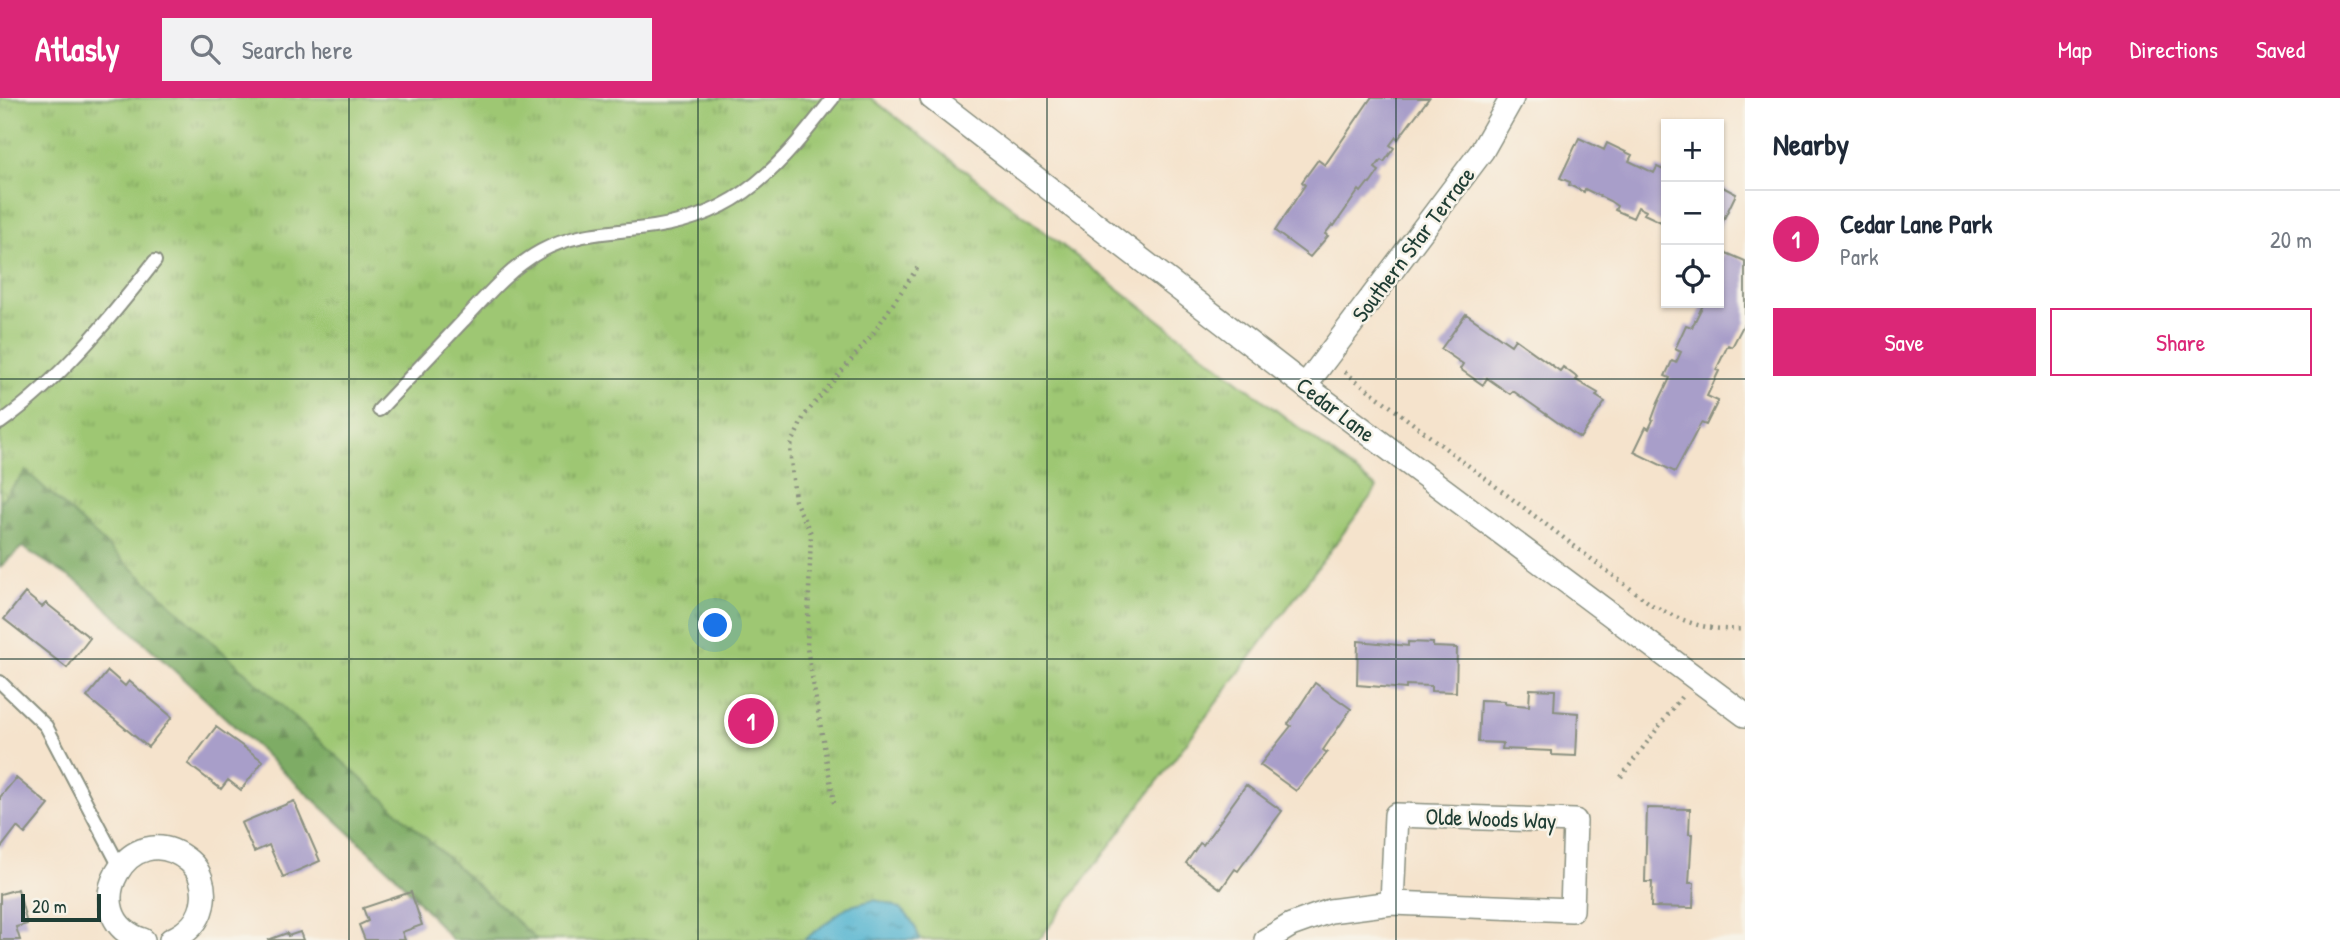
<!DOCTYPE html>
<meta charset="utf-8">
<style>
:root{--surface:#fff;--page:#f2f2f3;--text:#1f2937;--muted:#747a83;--line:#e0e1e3;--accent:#db2777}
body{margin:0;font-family:"Patrick Hand",sans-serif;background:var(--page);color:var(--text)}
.controls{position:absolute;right:21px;top:21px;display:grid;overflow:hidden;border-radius:0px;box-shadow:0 2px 5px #0004}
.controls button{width:63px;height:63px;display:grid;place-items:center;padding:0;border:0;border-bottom:2px solid var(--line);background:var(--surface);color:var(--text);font:35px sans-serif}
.scale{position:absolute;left:21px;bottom:18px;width:80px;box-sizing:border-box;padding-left:7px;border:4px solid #1f3d34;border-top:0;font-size:19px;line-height:24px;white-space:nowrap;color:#1f3d34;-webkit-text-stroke:5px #f7f3e8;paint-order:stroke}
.you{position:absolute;left:716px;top:528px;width:24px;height:24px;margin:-18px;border:5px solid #fff;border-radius:50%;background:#1a73e8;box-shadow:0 0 0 10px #1a73e833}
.badge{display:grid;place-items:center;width:46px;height:46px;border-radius:50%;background:var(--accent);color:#fff;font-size:23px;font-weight:700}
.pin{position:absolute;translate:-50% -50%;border:4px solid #fff;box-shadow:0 2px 7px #0006}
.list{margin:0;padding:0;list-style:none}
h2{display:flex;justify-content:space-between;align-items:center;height:91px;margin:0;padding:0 28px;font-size:30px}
h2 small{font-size:23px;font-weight:400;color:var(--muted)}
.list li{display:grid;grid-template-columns:46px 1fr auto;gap:21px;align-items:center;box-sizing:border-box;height:98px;padding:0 28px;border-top:2px solid var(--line)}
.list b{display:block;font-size:26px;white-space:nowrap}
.list p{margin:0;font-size:23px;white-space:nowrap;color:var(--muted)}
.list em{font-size:23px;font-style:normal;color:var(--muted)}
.actions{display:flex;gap:14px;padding:21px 28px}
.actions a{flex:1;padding:16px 0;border:2px solid var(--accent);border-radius:0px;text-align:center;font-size:24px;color:var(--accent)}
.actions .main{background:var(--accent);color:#fff}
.icon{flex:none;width:38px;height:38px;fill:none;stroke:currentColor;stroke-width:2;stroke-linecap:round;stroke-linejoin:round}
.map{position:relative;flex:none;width:1745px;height:842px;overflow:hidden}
header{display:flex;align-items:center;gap:42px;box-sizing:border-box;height:98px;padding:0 35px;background:var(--accent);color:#fff}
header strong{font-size:33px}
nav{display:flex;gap:38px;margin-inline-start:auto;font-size:24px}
.search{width:490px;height:63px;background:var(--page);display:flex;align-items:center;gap:18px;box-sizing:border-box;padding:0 24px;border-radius:0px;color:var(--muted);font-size:26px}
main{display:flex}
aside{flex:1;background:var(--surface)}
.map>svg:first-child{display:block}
.forest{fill:url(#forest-firs);stroke:#4e744c;stroke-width:2}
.park{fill:url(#park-tufts);stroke:#5e8254;stroke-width:2}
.water{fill:url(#water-ripples);stroke:#387882;stroke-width:2}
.building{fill:#a89ec9}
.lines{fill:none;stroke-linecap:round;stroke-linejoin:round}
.lane-casing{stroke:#8a9080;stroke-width:16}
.street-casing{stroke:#8a9080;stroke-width:26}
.path{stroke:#8a9080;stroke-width:4.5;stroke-dasharray:2 5;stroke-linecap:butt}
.lane{stroke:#fff;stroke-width:12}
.street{stroke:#fff;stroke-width:23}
.grid{fill:none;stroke:#1f3d34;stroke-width:2;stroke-opacity:0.55}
.labels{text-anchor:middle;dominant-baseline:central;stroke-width:5;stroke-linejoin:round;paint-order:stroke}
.street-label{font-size:23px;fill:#1f3d34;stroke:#f7f3e8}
</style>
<header>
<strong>Atlasly</strong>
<div class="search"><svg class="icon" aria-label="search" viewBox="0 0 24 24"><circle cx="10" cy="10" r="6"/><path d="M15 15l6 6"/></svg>Search here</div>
<nav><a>Map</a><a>Directions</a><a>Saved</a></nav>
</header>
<main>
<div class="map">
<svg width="1745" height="842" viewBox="0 0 1745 842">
<defs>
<pattern id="forest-firs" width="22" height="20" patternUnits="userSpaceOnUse" patternTransform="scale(1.75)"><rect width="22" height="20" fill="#7eac65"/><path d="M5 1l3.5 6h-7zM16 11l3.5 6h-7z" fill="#678d54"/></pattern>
<pattern id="park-tufts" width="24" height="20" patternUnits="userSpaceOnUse" patternTransform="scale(1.75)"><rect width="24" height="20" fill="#9ec773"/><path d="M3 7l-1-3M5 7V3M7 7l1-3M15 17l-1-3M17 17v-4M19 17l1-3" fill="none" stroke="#80a35f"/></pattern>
<pattern id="water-ripples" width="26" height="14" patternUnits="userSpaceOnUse" patternTransform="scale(1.75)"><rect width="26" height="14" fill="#52b4d0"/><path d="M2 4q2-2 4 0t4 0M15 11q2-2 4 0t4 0" fill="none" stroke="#4394aa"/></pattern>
</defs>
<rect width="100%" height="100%" fill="#f7f3e8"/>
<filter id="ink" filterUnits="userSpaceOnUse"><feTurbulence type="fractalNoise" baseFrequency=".0143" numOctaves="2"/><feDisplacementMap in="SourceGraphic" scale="14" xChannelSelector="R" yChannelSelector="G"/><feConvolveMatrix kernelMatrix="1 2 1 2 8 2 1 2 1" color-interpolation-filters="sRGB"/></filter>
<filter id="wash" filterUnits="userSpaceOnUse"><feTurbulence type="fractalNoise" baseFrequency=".00686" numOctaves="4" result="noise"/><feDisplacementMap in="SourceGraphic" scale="28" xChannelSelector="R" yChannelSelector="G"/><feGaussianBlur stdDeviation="1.57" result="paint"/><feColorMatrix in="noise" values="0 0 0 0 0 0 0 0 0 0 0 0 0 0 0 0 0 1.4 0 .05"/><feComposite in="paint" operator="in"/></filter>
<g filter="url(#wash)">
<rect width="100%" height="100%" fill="#f5e3cc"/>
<path class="forest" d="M25 356 702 842H452L396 778 82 487 22 449 0 469V365Z"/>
<path class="park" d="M0 0H871L1377 390 1039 842H537L26 373 0 404Z"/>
<path class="water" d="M874 802C900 806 912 816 920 842H804L847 809Z"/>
<g id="blocks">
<path class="building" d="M1371 0H1429L1398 41 1396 39 1390 47 1394 50 1384 64 1381 62 1375 70 1379 73 1370 86 1368 85 1361 94 1359 92 1334 128 1332 127 1325 136 1328 138 1310 159 1275 133 1305 87 1302 84 1318 62 1325 67Z
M1579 40 1604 52 1607 45 1632 57 1629 63 1654 75 1657 69 1666 73V117L1661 124 1644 116 1646 113 1638 109 1633 120 1615 112 1617 108 1610 103 1585 91 1584 94 1569 87 1570 84 1560 80Z
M1719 87 1736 96 1719 131Z
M1724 154 1745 163V224L1732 249 1728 247 1716 272 1719 273 1707 298 1718 303 1706 327 1701 325 1675 374 1634 354 1646 329 1649 331 1653 322 1652 321 1658 305 1670 280 1665 278 1672 263 1676 265 1681 254 1675 251 1686 227 1692 229 1704 205H1719V165Z
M1466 216 1511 247 1515 241 1560 273 1563 269 1578 280 1576 282 1598 295 1596 298 1605 304 1580 340 1513 293 1510 296 1487 280 1483 287 1460 271 1463 266 1441 251Z
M25 495 42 509 46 505 90 540 67 570 4 521Z
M1358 543 1408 548V544L1433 545V549L1457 550 1456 594 1431 593V588L1406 587V591L1357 587Z
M108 573 125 588 129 583 172 619 148 649 87 599Z
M1315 585 1351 611 1323 652 1327 655 1296 693 1260 667 1291 628 1288 626Z
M1530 591 1555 592 1554 613 1578 615 1576 658 1552 657V653L1502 651 1503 645 1478 644 1480 602 1505 603V606L1529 608Z
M216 629 263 663 241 692 228 682 221 691 188 666Z
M16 680 49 707 25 736 17 729 0 751V699Z
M1246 687 1282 713 1238 773 1235 771 1221 791 1186 765 1200 745 1203 747Z
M294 703 320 763 283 779 269 747 254 754 241 725Z
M1647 710 1690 711 1689 736H1692L1689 785H1694L1693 810 1651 809 1652 784H1645Z
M18 791 27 826 16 829 20 842H0V796Z
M411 794 422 827 402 834 405 842H365L359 827 368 823 363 810Z
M300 834 303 842H268L287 835 288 838Z"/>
</g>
</g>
<g filter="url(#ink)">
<use href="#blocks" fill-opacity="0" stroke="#8a9080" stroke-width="2"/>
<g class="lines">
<g class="lane-casing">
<path id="lane" d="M379 312C407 282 435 253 463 223 487 197 510 170 541 153 579 133 613 135 654 129 743 116 781 66 833 0
M0 325C61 281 109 222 155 163
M0 584 46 628 120 769"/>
</g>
<g class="street-casing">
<path id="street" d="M932 0 1305 288 1745 617
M1305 288 1482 53 1512 0
M143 842C72 819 129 713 189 763 200 772 205 788 203 802 201 822 189 834 171 842
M1266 842 1291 827 1330 813 1392 805 1572 812 1575 723 1396 717 1392 805"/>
</g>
<path class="path" d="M1345 274 1652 507C1687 525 1704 533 1745 531
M1621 679 1682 598
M834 705 807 550 811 435 795 403 790 350 804 318 872 237 920 166"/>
<use href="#lane" class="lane"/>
<use href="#street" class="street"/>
</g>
</g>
<path class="grid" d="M349 0V842M698 0V842M1047 0V842M1396 0V842M0 281H1745M0 561H1745"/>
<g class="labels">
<g class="street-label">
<text transform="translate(1413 146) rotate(-53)">Southern Star Terrace</text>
<text transform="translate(1336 311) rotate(37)">Cedar Lane</text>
<text transform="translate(1491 720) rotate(2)">Olde Woods Way</text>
</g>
</g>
</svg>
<div class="controls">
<button>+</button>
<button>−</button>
<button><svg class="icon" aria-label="locate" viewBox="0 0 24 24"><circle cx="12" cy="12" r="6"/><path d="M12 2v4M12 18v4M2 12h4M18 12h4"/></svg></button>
</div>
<div class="scale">20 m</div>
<div class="you"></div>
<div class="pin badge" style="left:751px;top:623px">1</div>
</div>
<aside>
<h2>Nearby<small></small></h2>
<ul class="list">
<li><span class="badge">1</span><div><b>Cedar Lane Park</b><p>Park</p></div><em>20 m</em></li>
</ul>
<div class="actions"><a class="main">Save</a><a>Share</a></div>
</aside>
</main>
